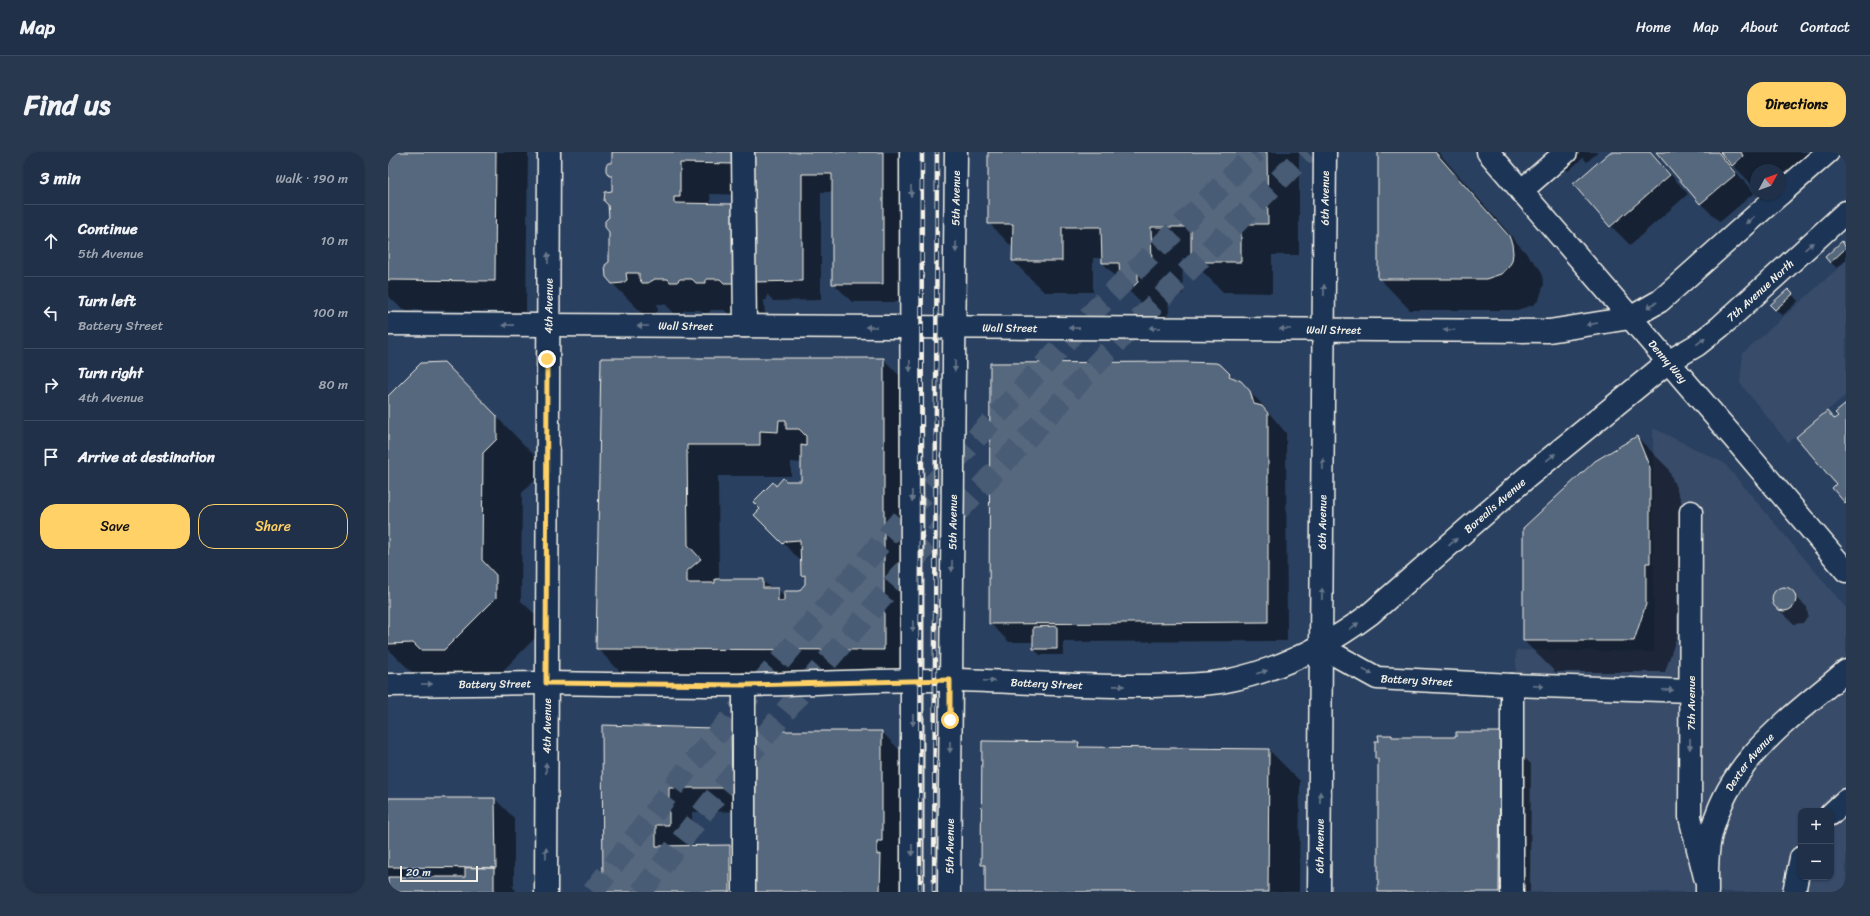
<!DOCTYPE html>
<meta charset="utf-8">
<style>
:root{--surface:#203048;--page:#28384f;--text:#f1f3f6;--muted:#a2a9b4;--line:#3d4b60;--accent:#ffd166}
body{margin:0;font-family:Sriracha,sans-serif;background:var(--page);color:var(--text)}
.controls{position:absolute;right:12px;bottom:12px;display:grid;overflow:hidden;border-radius:8px;box-shadow:0 1px 3px #0004}
.controls button{width:36px;height:36px;display:grid;place-items:center;padding:0;border:0;border-bottom:1px solid var(--line);background:var(--surface);color:var(--text);font:20px sans-serif}
.compass{position:absolute;left:1362px;top:12px;width:36px;height:36px;border-radius:50%;background:var(--surface);box-shadow:0 1px 3px #0004;rotate:49deg}
.scale{position:absolute;left:12px;bottom:10px;width:78px;box-sizing:border-box;padding-left:4px;border:2px solid #f4f1e8;border-top:0;font-size:11px;line-height:14px;white-space:nowrap;color:#f4f1e8;-webkit-text-stroke:3px #1d3557;paint-order:stroke}
.stop{position:absolute;width:12px;height:12px;margin:-9px;border:3px solid #ffd166;border-radius:50%;background:#fff}
.stop.end{background:#ffd166;border-color:#fff;box-shadow:0 1px 4px #0008}
.list{margin:0;padding:0;list-style:none}
h2{display:flex;justify-content:space-between;align-items:center;height:52px;margin:0;padding:0 16px;font-size:17px}
h2 small{font-size:13px;font-weight:400;color:var(--muted)}
.list li{display:grid;grid-template-columns:26px 1fr auto;gap:12px;align-items:center;box-sizing:border-box;height:72px;padding:0 16px;border-top:1px solid var(--line)}
.list b{display:block;font-size:15px;white-space:nowrap}
.list p{margin:0;font-size:13px;white-space:nowrap;color:var(--muted)}
.list em{font-size:13px;font-style:normal;color:var(--muted)}
.actions{display:flex;gap:8px;padding:12px 16px}
.actions a{flex:1;padding:9px 0;border:1px solid var(--accent);border-radius:16px;text-align:center;font-size:14px;color:var(--accent)}
.actions .main{background:var(--accent);color:#111}
.icon{flex:none;width:22px;height:22px;fill:none;stroke:currentColor;stroke-width:2;stroke-linecap:round;stroke-linejoin:round}
.map{position:relative;flex:none;width:1458px;height:740px;overflow:hidden;border-radius:16px}
header{display:flex;align-items:center;gap:24px;box-sizing:border-box;height:56px;padding:0 20px;background:var(--surface);border-bottom:1px solid var(--line)}
header strong{font-size:19px}
nav{display:flex;gap:22px;margin-inline-start:auto;font-size:14px}
.intro{display:flex;align-items:center;justify-content:space-between;box-sizing:border-box;height:96px;padding:0 24px}
h1{margin:0;font-size:28px}
.button{padding:10px 18px;border-radius:16px;background:var(--accent);color:#111;font-size:14px;font-weight:700}
main{display:flex;gap:24px;padding:0 24px}
aside{flex:1;background:var(--surface);border-radius:16px;box-shadow:0 1px 3px #0004}
.map>svg:first-child{display:block}
.built{fill:#374c69;fill-rule:evenodd}
.shadow{fill:#0007;fill-rule:evenodd}
.building{fill:#56677d;stroke:#f4f1e8;fill-rule:evenodd}
.lines{fill:none;stroke-linecap:round;stroke-linejoin:round}
.highway-tunnel{stroke:#485b74;stroke-width:22;stroke-dasharray:22 11;stroke-linecap:butt}
.minor-casing{stroke:#f4f1e8;stroke-width:25}
.major-casing{stroke:#f4f1e8;stroke-width:25}
.minor{stroke:#1d3557;stroke-width:22}
.major{stroke:#1d3557;stroke-width:22}
.rail-casing{stroke:#f4f1e8;stroke-width:4.5}
.rail{stroke:#1d3557;stroke-width:3;stroke-dasharray:9;stroke-linecap:butt}
.oneway{fill:#68778a}
.route{stroke:#ffd166;stroke-width:5}
.labels{text-anchor:middle;dominant-baseline:central;stroke-width:3;stroke-linejoin:round;paint-order:stroke}
.street-label{font-size:11px;fill:#f4f1e8;stroke:#1d3557}
</style>
<header>
<strong>Map</strong>
<nav><a>Home</a><a>Map</a><a>About</a><a>Contact</a></nav>
</header>
<div class="intro"><h1>Find us</h1><a class="button">Directions</a></div>
<main>
<aside>
<h2>3 min<small>Walk · 190 m</small></h2>
<ul class="list">
<li><svg class="icon" aria-label="ahead" viewBox="0 0 24 24"><path d="M12 20V5M6 11l6-6 6 6"/></svg><div><b>Continue</b><p>5th Avenue</p></div><em>10 m</em></li>
<li><svg class="icon" aria-label="left" viewBox="0 0 24 24"><path d="M17 20v-9H6M10 6l-5 5 5 5"/></svg><div><b>Turn left</b><p>Battery Street</p></div><em>100 m</em></li>
<li><svg class="icon" aria-label="right" viewBox="0 0 24 24"><path d="M7 20v-9h11M14 6l5 5-5 5"/></svg><div><b>Turn right</b><p>4th Avenue</p></div><em>80 m</em></li>
<li><svg class="icon" aria-label="arrive" viewBox="0 0 24 24"><path d="M6 21V4h12l-3 4 3 4H6"/></svg><div><b>Arrive at destination</b></div></li>
</ul>
<div class="actions"><a class="main">Save</a><a>Share</a></div>
</aside>
<div class="map">
<svg width="1458" height="740" viewBox="0 0 1458 740">
<rect width="100%" height="100%" fill="#2a4060"/>
<filter id="ink" filterUnits="userSpaceOnUse"><feTurbulence type="fractalNoise" baseFrequency=".025" numOctaves="2"/><feDisplacementMap in="SourceGraphic" scale="8" xChannelSelector="R" yChannelSelector="G"/><feConvolveMatrix kernelMatrix="1 2 1 2 8 2 1 2 1" color-interpolation-filters="sRGB"/></filter>
<g filter="url(#ink)">
<path class="built" d="M1458 109V243L1400 291 1352 231 1355 201Z
M1265 276 1336 311 1458 456V740H1128V498L1266 500ZM1413 659H1443V725H1413Z"/>
<path class="shadow" d="M0 0H140L138 160 15 158 0 144Z
M225 0H526L513 150H464L445 131V40H433V148L385 149 379 142V148H376L377 162H368L364 158 349 162H341L336 158H323L320 161H315L312 158H298L292 161 287 162 277 152H269L270 159 266 162 256 163 218 125 222 111V66L225 40V26L222 23 225 12ZM322 42 366 43 345 53H323Z
M601 0H911V103H884V141L835 140 804 109V106H794L795 142H780L781 161 775 167H769L738 136 715 111 714 106H705V140H656L625 109V96L601 71Z
M993 0H1050L1152 117 1155 124 1156 132 1151 148 1145 153 1129 158H1022L991 126Z
M1162 0H1210L1199 10 1195 6 1180 19Z
M1223 0H1263L1300 42 1242 93 1223 74Z
M1269 0H1421L1417 3 1418 5 1394 26 1392 24V18H1368V37L1346 14 1344 15 1366 41 1332 70 1313 52Z
M1454 91 1458 94V108L1449 116 1442 110Z
M1400 138 1410 149 1394 164 1384 153Z
M214 207H495L526 238 527 529 240 528 209 496ZM403 310 414 311V330H399L388 335 374 357 367 363 414 410V423L418 428V433L411 440 397 445 389 437H384L374 428H334L331 425 330 324H403Z
M833 214 871 249 898 281 899 489 675 490V503H652L646 497V490H621L602 471Z
M0 245 96 252 148 305V327L134 341 133 449 148 463 147 486 96 538 32 528 0 497Z
M1249 285 1280 316 1293 348V442H1289V484L1277 520H1167L1136 489Z
M1398 436 1419 455 1420 464 1415 471 1406 472 1386 453 1384 444 1390 437Z
M215 574 327 577 343 574 367 598V633L494 580 525 612 524 740H368L369 659 304 660 305 695 342 694 365 718 366 740H216Z
M1111 581 1143 612 1142 740H991V610L988 607 1004 584 1006 586H1069Z
M690 591 695 596 881 598 912 629 911 740H598V717L594 713Z
M0 647H107L126 666V734H124L129 740H0Z"/>
<path class="building" d="M0 0H108L107 129 0 128Z
M224 0H346V12L292 11V45H286V51L345 52 346 131H336L332 127H318V131H308L304 127H292L289 130H282L280 127H267L260 131H254L251 126V121H238L239 128 235 131 224 132 218 125 217 113 221 110V80L217 75V69L221 65 220 53 216 49 217 40 224 39V24H221L218 19V14L220 11H224Z
M365 0H495V132H444V22H414V129L365 130Z
M600 0H879L880 72H853V110H803V75H763L764 111H750V130L744 136H737L734 135 732 130 731 111H714L713 75H674V109H624L625 72H600Z
M990 0H1047L1121 84 1124 92 1125 101 1124 109 1120 116 1113 122 1098 127H990Z
M1222 0H1262L1282 23 1222 75 1185 32Z
M1268 0H1330L1348 22 1312 52Z
M1332 0H1353L1355 4 1344 14Z
M1454 89 1458 96 1442 111 1437 105Z
M1400 137 1405 142 1387 158 1382 153Z
M213 206H496V498L208 497ZM391 268H398V277H411L418 284V294L413 293V329H398L395 326 388 334 385 330 365 350 372 357 366 363 395 392 398 389 412 388 413 424 417 423V432L411 439H396V449H390V436H375V427H327V431H299V419L313 407 300 393 299 293H372V279L390 280Z
M56 210 109 264V287L95 301 94 408 108 423V446L56 498H32L25 491 0 492V244L33 211Z
M797 210 828 211 833 213 842 222 841 224 853 229 862 239 866 252 874 254 880 261V470L601 472 602 211Z
M1458 252V352L1444 336 1448 332 1408 285 1439 259 1446 267 1450 264 1447 261Z
M1249 284 1262 316V411H1258V452L1246 489H1135V376L1207 309Z
M1384 447a12 12 0 1 1 24 0a12 12 0 1 1-24 0Z
M669 474V497H645V475Z
M214 573 326 576V573H343L344 636H281V673H268V694L342 693V740H215Z
M368 579H494V689H489V703L493 702 492 740H367Z
M1068 580H1112L1111 740H990V607H987V589H991L990 583H1004V585H1068Z
M594 589 691 590 690 595 881 597 880 740H597V713H593Z
M0 646H107L108 716 0 715Z
M77 715 106 716V740H0V725H77Z"/>
<g class="lines">
<path class="highway-tunnel" d="M205 740 301 615 525 354 710 155 868 0
M253 740 323 650 428 522 544 387 730 189 919 0"/>
<g class="minor-casing">
<g id="minor">
<path d="M355 0 357 174"/>
<path d="M1133 39 1178 0"/>
<path d="M1303 360 1302 665 1317 725"/>
<path id="s1" d="M933 495 989 526 1124 533 1303 539"/>
<path id="s2" d="M0 533 158 531"/>
<path d="M356 533V740"/>
<path d="M1443 662 1458 648"/>
<path d="M1124 740V533"/>
<path d="M1406 740 1413 706"/>
</g>
</g>
<g class="major-casing">
<g id="major">
<path d="M523 0C522 247 526 493 524 740"/>
<path id="s3" d="M1100 0 1351 292 1458 419"/>
<path d="M1392 42 1440 0"/>
<path id="s4" d="M0 172 1161 179 1242 166 1272 149 1392 42"/>
<path id="s5" d="M158 531C224 532 290 533 356 533 425 532 495 527 564 528 628 529 693 535 758 534 785 533 812 534 838 529 892 518 938 495 982 462L1138 326 1280 210 1309 193 1333 174 1458 60"/>
<path id="s6" d="M158 740 161 0"/>
<path id="s7" d="M561 740 568 0"/>
<path id="s8" d="M931 740 937 0"/>
<path id="s9" d="M1319 740C1319 721 1318 701 1323 682 1341 607 1402 567 1458 519"/>
</g>
</g>
<use href="#minor" class="minor"/>
<use href="#major" class="major"/>
<g class="rail-casing">
<path id="rail" d="M532 740 534 0
M546 740 549 0"/>
</g>
<use href="#rail" class="rail"/>
</g>
<defs><path id="oneway-solid" d="M-6-.8H1V-3.2L6.5 0L1 3.2V.8H-6Z"/></defs>
<g class="oneway">
<use href="#oneway-solid" transform="translate(523 39) rotate(90)"/>
<use href="#oneway-solid" transform="translate(1362 68) rotate(139)"/>
<use href="#oneway-solid" transform="translate(1421 94) rotate(-42)"/>
<use href="#oneway-solid" transform="translate(568 95) rotate(90)"/>
<use href="#oneway-solid" transform="translate(160 106) rotate(-90)"/>
<use href="#oneway-solid" transform="translate(936 138) rotate(-89)"/>
<use href="#oneway-solid" transform="translate(1264 153) rotate(150)"/>
<use href="#oneway-solid" transform="translate(1204 172) rotate(170)"/>
<use href="#oneway-solid" transform="translate(120 173) rotate(-179)"/>
<use href="#oneway-solid" transform="translate(255 174) rotate(-180)"/>
<use href="#oneway-solid" transform="translate(483 175) rotate(-180)"/>
<use href="#oneway-solid" transform="translate(686 176) rotate(-179)"/>
<use href="#oneway-solid" transform="translate(767 176) rotate(-180)"/>
<use href="#oneway-solid" transform="translate(897 177) rotate(-180)"/>
<use href="#oneway-solid" transform="translate(1061 178) rotate(-180)"/>
<use href="#oneway-solid" transform="translate(1313 189) rotate(-38)"/>
<use href="#oneway-solid" transform="translate(522 214) rotate(89)"/>
<use href="#oneway-solid" transform="translate(567 214) rotate(91)"/>
<use href="#oneway-solid" transform="translate(1163 305) rotate(-39)"/>
<use href="#oneway-solid" transform="translate(935 312) rotate(-89)"/>
<use href="#oneway-solid" transform="translate(524 344) rotate(89)"/>
<use href="#oneway-solid" transform="translate(1065 390) rotate(-41)"/>
<use href="#oneway-solid" transform="translate(564 414) rotate(91)"/>
<use href="#oneway-solid" transform="translate(934 442) rotate(-89)"/>
<use href="#oneway-solid" transform="translate(525 474) rotate(89)"/>
<use href="#oneway-solid" transform="translate(966 474) rotate(-36)"/>
<use href="#oneway-solid" transform="translate(874 520) rotate(-16)"/>
<use href="#oneway-solid" transform="translate(980 520) rotate(28)"/>
<use href="#oneway-solid" transform="translate(601 529) rotate(2)"/>
<use href="#oneway-solid" transform="translate(39 532)"/>
<use href="#oneway-solid" transform="translate(731 534) rotate(1)"/>
<use href="#oneway-solid" transform="translate(1150 534) rotate(2)"/>
<use href="#oneway-solid" transform="translate(1280 538) rotate(2)"/>
<use href="#oneway-solid" transform="translate(525 568) rotate(90)"/>
<use href="#oneway-solid" transform="translate(1302 592) rotate(91)"/>
<use href="#oneway-solid" transform="translate(562 595) rotate(90)"/>
<use href="#oneway-solid" transform="translate(158 616) rotate(-90)"/>
<use href="#oneway-solid" transform="translate(932 645) rotate(-89)"/>
<use href="#oneway-solid" transform="translate(524 698) rotate(90)"/>
<use href="#oneway-solid" transform="translate(158 701) rotate(-90)"/>
</g>
</g>
<g class="lines" filter="url(#ink)">
<path class="route" d="M159 207 158 531 356 533 562 528V568"/>
</g>
<g class="labels">
<g class="street-label">
<text stroke="none"><textPath href="#s7" startOffset="694">5th Avenue</textPath></text>
<text stroke="none"><textPath href="#s8" startOffset="694">6th Avenue</textPath></text>
<text stroke="none"><textPath href="#s5" startOffset="1348">7th Avenue North</textPath></text>
<text stroke="none"><textPath href="#s6" startOffset="586">4th Avenue</textPath></text>
<text stroke="none"><textPath href="#s4" startOffset="298">Wall Street</textPath></text>
<text stroke="none"><textPath href="#s4" startOffset="622">Wall Street</textPath></text>
<text stroke="none"><textPath href="#s4" startOffset="946">Wall Street</textPath></text>
<text stroke="none"><textPath href="#s3" startOffset="276">Denny Way</textPath></text>
<text stroke="none"><textPath href="#s5" startOffset="1006">Borealis Avenue</textPath></text>
<text stroke="none"><textPath href="#s7" startOffset="370">5th Avenue</textPath></text>
<text stroke="none"><textPath href="#s8" startOffset="370">6th Avenue</textPath></text>
<text stroke="none"><textPath href="#s1" startOffset="104">Battery Street</textPath></text>
<text stroke="none"><textPath href="#s5" startOffset="501">Battery Street</textPath></text>
<text stroke="none"><textPath href="#s2" startOffset="107">Battery Street</textPath></text>
<text transform="translate(1303 551) rotate(-90)">7th Avenue</text>
<text stroke="none"><textPath href="#s6" startOffset="166">4th Avenue</textPath></text>
<text stroke="none"><textPath href="#s9" startOffset="141">Dexter Avenue</textPath></text>
<text stroke="none"><textPath href="#s7" startOffset="46">5th Avenue</textPath></text>
<text stroke="none"><textPath href="#s8" startOffset="46">6th Avenue</textPath></text>
</g>
</g>
</svg>
<div class="controls">
<button>+</button>
<button>−</button>
</div>
<svg class="compass" viewBox="-18 -18 36 36"><path d="M0-13l5 13h-10z" fill="#e53935"/><path d="M0 13l5-13h-10z" fill="#a2a9b4"/></svg>
<div class="scale">20 m</div>
<div class="stop" style="left:562px;top:568px"></div>
<div class="stop end" style="left:159px;top:207px"></div>
</div>
</main>
